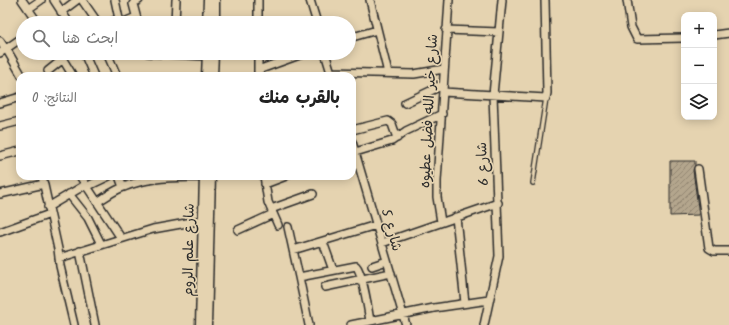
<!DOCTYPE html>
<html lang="ar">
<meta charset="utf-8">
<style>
:root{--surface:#fff;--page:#f6f6f6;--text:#222;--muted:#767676;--line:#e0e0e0}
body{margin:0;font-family:Kalam,"Playpen Sans Arabic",sans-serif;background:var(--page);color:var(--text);direction:rtl}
.controls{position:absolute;right:12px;top:12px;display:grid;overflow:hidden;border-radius:8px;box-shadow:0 2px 10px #0003}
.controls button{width:36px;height:36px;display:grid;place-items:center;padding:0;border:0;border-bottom:1px solid var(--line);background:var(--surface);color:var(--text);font:20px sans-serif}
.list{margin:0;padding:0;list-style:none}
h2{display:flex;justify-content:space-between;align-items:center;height:52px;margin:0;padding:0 16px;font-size:17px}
h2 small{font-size:13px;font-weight:400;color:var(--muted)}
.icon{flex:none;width:22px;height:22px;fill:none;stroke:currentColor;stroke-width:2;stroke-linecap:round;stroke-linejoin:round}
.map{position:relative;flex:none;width:729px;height:325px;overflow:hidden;direction:ltr}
.search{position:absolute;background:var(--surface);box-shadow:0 2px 10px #0003;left:16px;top:16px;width:340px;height:44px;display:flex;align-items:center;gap:10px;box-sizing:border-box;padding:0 14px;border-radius:22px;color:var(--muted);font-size:15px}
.panel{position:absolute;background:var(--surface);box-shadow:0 2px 10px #0003;left:16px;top:72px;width:340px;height:108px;border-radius:12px;direction:rtl}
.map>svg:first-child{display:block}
.building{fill:url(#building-hatch);stroke:#2b2b2b}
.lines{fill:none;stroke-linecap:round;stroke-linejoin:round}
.service-casing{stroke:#2b2b2b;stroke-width:6}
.minor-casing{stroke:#2b2b2b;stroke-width:10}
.tertiary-casing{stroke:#2b2b2b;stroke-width:11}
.service{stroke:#e5d3b0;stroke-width:3.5}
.minor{stroke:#e5d3b0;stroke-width:7}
.tertiary{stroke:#e5d3b0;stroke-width:8}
.labels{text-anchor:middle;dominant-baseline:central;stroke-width:3.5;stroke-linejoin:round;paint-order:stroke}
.street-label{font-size:14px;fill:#2b2b2b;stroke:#e5d3b0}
</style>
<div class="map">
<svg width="729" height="325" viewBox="0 0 729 325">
<defs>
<pattern id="building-hatch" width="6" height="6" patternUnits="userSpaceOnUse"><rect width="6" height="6" fill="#b4a68d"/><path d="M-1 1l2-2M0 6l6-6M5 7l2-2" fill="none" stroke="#938773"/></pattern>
</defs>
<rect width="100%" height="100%" fill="#e5d3b0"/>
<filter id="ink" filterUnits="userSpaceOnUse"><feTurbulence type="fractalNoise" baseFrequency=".025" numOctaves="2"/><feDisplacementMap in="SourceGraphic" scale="8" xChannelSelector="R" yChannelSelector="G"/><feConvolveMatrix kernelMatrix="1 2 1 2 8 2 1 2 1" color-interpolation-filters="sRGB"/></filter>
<g filter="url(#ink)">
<path class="building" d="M670 161H695V165L693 170 699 215 670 216Z"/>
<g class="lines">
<g class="service-casing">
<path id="service" d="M533 183 546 98"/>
</g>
<g class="minor-casing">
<path id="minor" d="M22 0 38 23
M54 0 69 23
M82 0 98 23
M115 0 119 19
M258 0V23
M310 0 317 23
M370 0 388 73
M627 0 631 27 637 39 684 38
M28 9 41 0
M61 12 77 0
M119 19 122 22H124L136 17
M109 23 119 19
M138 23 133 4 135 2 139 0
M175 23 176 0
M446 30 499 32
M714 35 729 33
M349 38 377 30
M0 41 6 50
M7 50 22 76
M0 53 23 37
M59 53 73 76
M84 53 94 76
M107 53 117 76
M148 53 207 56
M258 53V76
M325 53 332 76
M258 70 305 53
M48 71 63 59
M331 72 414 74 444 69
M443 92 546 98 547 93 545 0
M0 103 20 97
M405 103 443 85
M0 126 20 121
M352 130 388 121 392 124 397 138
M352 142 406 325
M352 153 392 141 406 131 442 114
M0 156 20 151
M698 169 709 248 714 251H729
M42 176 58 249 60 266 74 325
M80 176 121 238
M119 176 123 187
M264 176 268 202 278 225
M265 184 286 176
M86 187 109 176
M0 194 44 184
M69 194 88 218 101 244
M97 202C106 197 114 190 124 187 149 176 177 178 204 177
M48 207 85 185
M271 209 313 194
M456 217 465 303
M441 222 437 197V181L449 0
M288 227 299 277 309 325
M238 230 273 214
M0 232 50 214
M323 242 333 270
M382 243 498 203
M293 250 376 225
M80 251 95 325
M59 258 153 229 203 220
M372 266 387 261
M299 277 356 266C363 273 368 310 370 321
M325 287 391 273
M351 325 434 308 489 300
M484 325 499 256 493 95 502 0"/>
</g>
<g class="tertiary-casing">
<path id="tertiary" d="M207 23 208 0
M215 23V0
M206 76 207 53
M213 76 214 53
M200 325 204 176
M207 325 211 176"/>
</g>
<use href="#service" class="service"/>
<use href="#minor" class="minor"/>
<use href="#tertiary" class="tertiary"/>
</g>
</g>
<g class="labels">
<g class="street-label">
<text transform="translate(429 111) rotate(-87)">شارع خير الله فضل عطيوه</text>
<text transform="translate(483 164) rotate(-93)">شارع 6</text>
<text transform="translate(391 230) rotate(74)">شارع 5</text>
<text transform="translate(189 250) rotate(-89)">شارع علم الروم</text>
</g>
</g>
</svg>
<div class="controls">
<button>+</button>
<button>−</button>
<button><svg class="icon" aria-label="layers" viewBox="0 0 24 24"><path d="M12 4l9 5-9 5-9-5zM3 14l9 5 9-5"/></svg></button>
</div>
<div class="search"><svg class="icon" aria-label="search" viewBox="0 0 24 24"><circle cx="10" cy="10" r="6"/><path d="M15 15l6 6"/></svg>ابحث هنا</div>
<section class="panel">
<h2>بالقرب منك<small>النتائج: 0</small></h2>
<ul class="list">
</ul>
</section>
</div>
